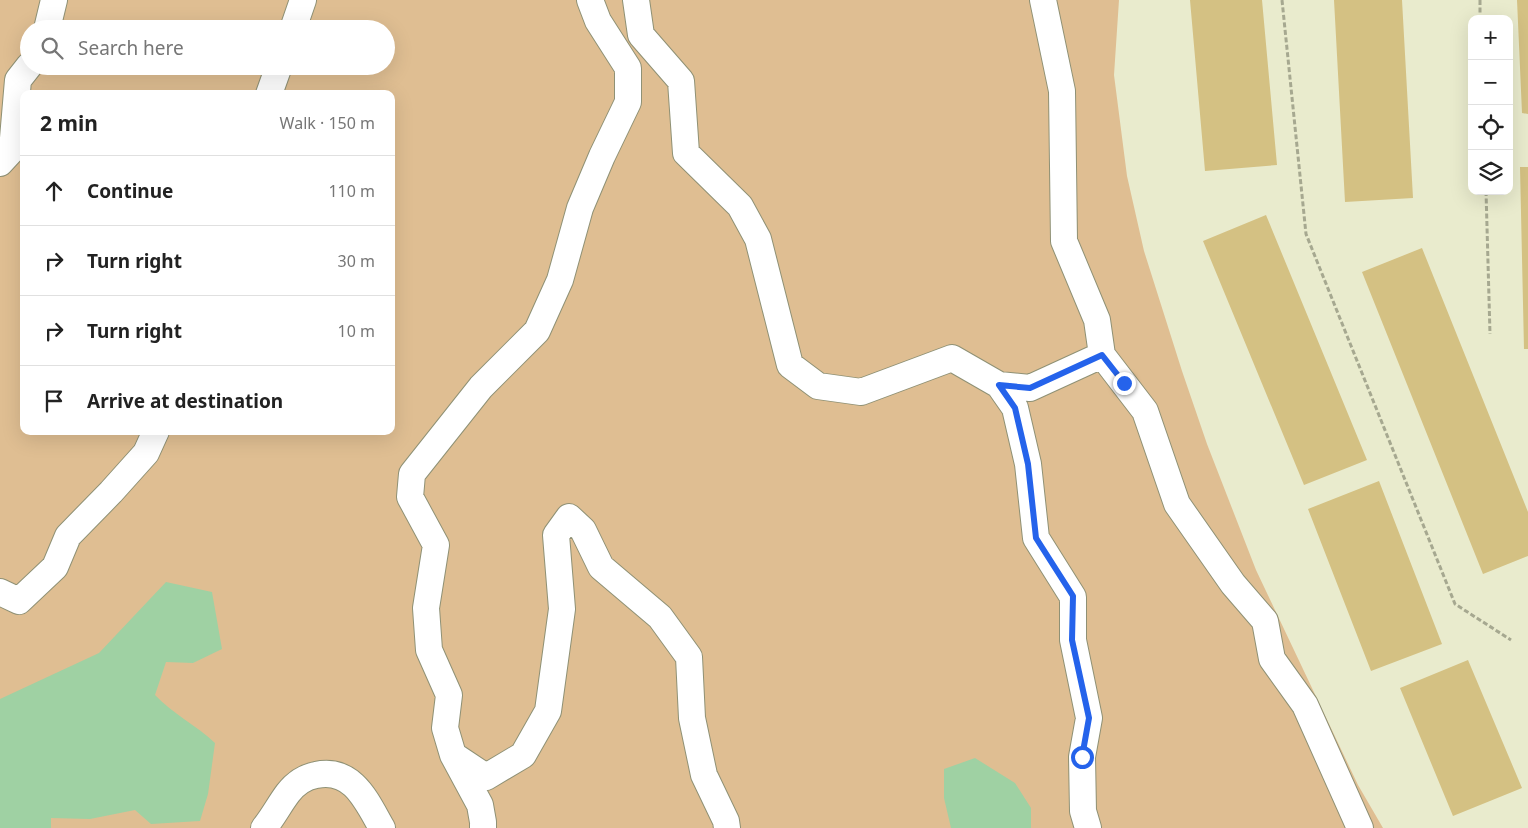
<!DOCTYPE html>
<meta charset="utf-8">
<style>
:root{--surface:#fff;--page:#f6f6f6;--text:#222;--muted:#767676;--line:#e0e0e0}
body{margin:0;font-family:"Noto Sans",sans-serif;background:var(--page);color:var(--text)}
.controls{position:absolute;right:15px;top:15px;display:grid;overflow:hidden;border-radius:10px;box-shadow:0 5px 20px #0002}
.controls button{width:45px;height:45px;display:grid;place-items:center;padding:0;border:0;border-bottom:1px solid var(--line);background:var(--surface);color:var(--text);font:25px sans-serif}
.stop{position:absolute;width:15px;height:15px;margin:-11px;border:4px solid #2563eb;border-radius:50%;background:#fff}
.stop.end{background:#2563eb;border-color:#fff;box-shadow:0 1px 5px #0008}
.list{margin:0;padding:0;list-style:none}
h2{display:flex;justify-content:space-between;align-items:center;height:65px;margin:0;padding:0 20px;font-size:21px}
h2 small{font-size:16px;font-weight:400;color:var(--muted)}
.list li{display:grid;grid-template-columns:32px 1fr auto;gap:15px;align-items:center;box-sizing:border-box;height:70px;padding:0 20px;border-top:1px solid var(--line)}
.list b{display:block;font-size:19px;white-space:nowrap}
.list em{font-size:16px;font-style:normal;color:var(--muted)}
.icon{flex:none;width:28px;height:28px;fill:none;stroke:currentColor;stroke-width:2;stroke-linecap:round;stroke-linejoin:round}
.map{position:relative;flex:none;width:1528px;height:828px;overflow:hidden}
.search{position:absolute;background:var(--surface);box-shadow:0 5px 20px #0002;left:20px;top:20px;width:375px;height:55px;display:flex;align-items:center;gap:12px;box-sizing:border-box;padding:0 18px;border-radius:28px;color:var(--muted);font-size:19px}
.panel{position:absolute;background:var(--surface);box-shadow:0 5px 20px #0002;left:20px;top:90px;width:375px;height:345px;border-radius:10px}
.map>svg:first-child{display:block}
.green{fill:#dfbe92;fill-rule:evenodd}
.water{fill:#9fd1a3}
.building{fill:#d4c183}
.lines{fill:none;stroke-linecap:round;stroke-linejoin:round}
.minor-casing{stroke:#8f9175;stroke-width:28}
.path{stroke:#a6a890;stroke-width:3;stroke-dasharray:5 2.5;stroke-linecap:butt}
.minor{stroke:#fff;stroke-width:26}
.route{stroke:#2563eb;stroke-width:6}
</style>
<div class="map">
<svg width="1528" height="828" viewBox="0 0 1528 828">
<rect width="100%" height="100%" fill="#e9ebcd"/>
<path class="green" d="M0 0H1119L1114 75 1127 176 1144 251 1182 371 1207 444 1256 570 1358 785 1383 828H0ZM29 29H386V66H29ZM24 94H391V431H24Z"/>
<path class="water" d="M166 582 212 592 222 649 193 663 166 662 155 695C173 714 196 725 215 743L208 794 200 821 151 824 135 810 90 819 51 818V828H0V699L99 653Z
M975 758 1015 783 1031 808V828H951L944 798V769Z"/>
<path class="building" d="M1190 0H1262L1277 165 1205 171Z
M1334 0H1402L1413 198 1345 202Z
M1517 0H1528V114L1522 113Z
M1520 167H1528V349H1524Z
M1266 215 1367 460 1304 485 1203 241Z
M1422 248 1528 512V556L1483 574 1362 272Z
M1379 481 1442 644 1371 671 1308 509Z
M1468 660 1522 788 1453 816 1400 688Z"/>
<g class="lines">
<g class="minor-casing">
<path id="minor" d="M636 0 641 35 681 81 686 153 740 206 758 239 790 365 818 386 861 392 952 358 999 385 1030 388 1102 355
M1043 0 1062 91 1064 241 1097 320 1102 355 1145 411 1177 504 1233 584 1265 621 1272 659 1305 705 1360 828
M47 29 54 0
M293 29 303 0
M269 94 279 66
M0 163 12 150 18 80 29 66
M999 385 1015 408 1028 464 1036 538 1073 597V640L1089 718 1082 757 1083 811 1088 828
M0 592 19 601 55 567 68 536 111 492 146 453 156 431
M456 757 486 777 523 755 548 711 562 609 556 535 569 517 583 530 601 567 660 617 689 657 692 718 704 775 726 821 727 828
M264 828C273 817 279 805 288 793 295 784 305 777 316 775 353 767 367 802 382 828
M483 828V822L480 805 453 755 445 728 449 695 429 650 426 608 436 545 410 497 412 474 481 387 537 331 560 280 580 208 602 156 628 102V68L598 21 590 0"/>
</g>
<path class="path" d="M1282 0 1306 234 1455 604 1511 640
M1480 0V19
M1486 191 1490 334"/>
<use href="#minor" class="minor"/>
</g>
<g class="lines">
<path class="route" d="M1082 757 1089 718 1072 640 1073 596 1036 538 1028 464 1015 408 999 385 1030 388 1102 355 1124 383"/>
</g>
</svg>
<div class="controls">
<button>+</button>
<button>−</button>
<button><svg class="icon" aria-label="locate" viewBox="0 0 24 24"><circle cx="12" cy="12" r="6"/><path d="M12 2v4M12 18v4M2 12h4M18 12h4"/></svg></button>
<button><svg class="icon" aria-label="layers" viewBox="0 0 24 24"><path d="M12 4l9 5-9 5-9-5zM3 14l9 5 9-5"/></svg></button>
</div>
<div class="stop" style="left:1082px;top:757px"></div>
<div class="stop end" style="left:1124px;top:383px"></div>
<div class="search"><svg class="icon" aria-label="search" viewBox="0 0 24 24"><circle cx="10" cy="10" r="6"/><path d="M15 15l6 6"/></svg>Search here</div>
<section class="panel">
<h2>2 min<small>Walk · 150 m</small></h2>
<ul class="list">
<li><svg class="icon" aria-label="ahead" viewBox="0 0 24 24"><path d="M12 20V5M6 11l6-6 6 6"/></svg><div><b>Continue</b></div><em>110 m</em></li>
<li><svg class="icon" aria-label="right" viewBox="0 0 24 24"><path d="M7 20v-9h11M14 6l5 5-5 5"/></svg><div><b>Turn right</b></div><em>30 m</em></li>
<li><svg class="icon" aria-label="right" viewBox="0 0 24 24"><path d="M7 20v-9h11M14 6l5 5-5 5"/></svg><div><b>Turn right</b></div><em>10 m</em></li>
<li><svg class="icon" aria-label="arrive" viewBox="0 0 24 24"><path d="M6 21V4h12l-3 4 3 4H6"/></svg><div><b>Arrive at destination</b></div></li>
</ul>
</section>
</div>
